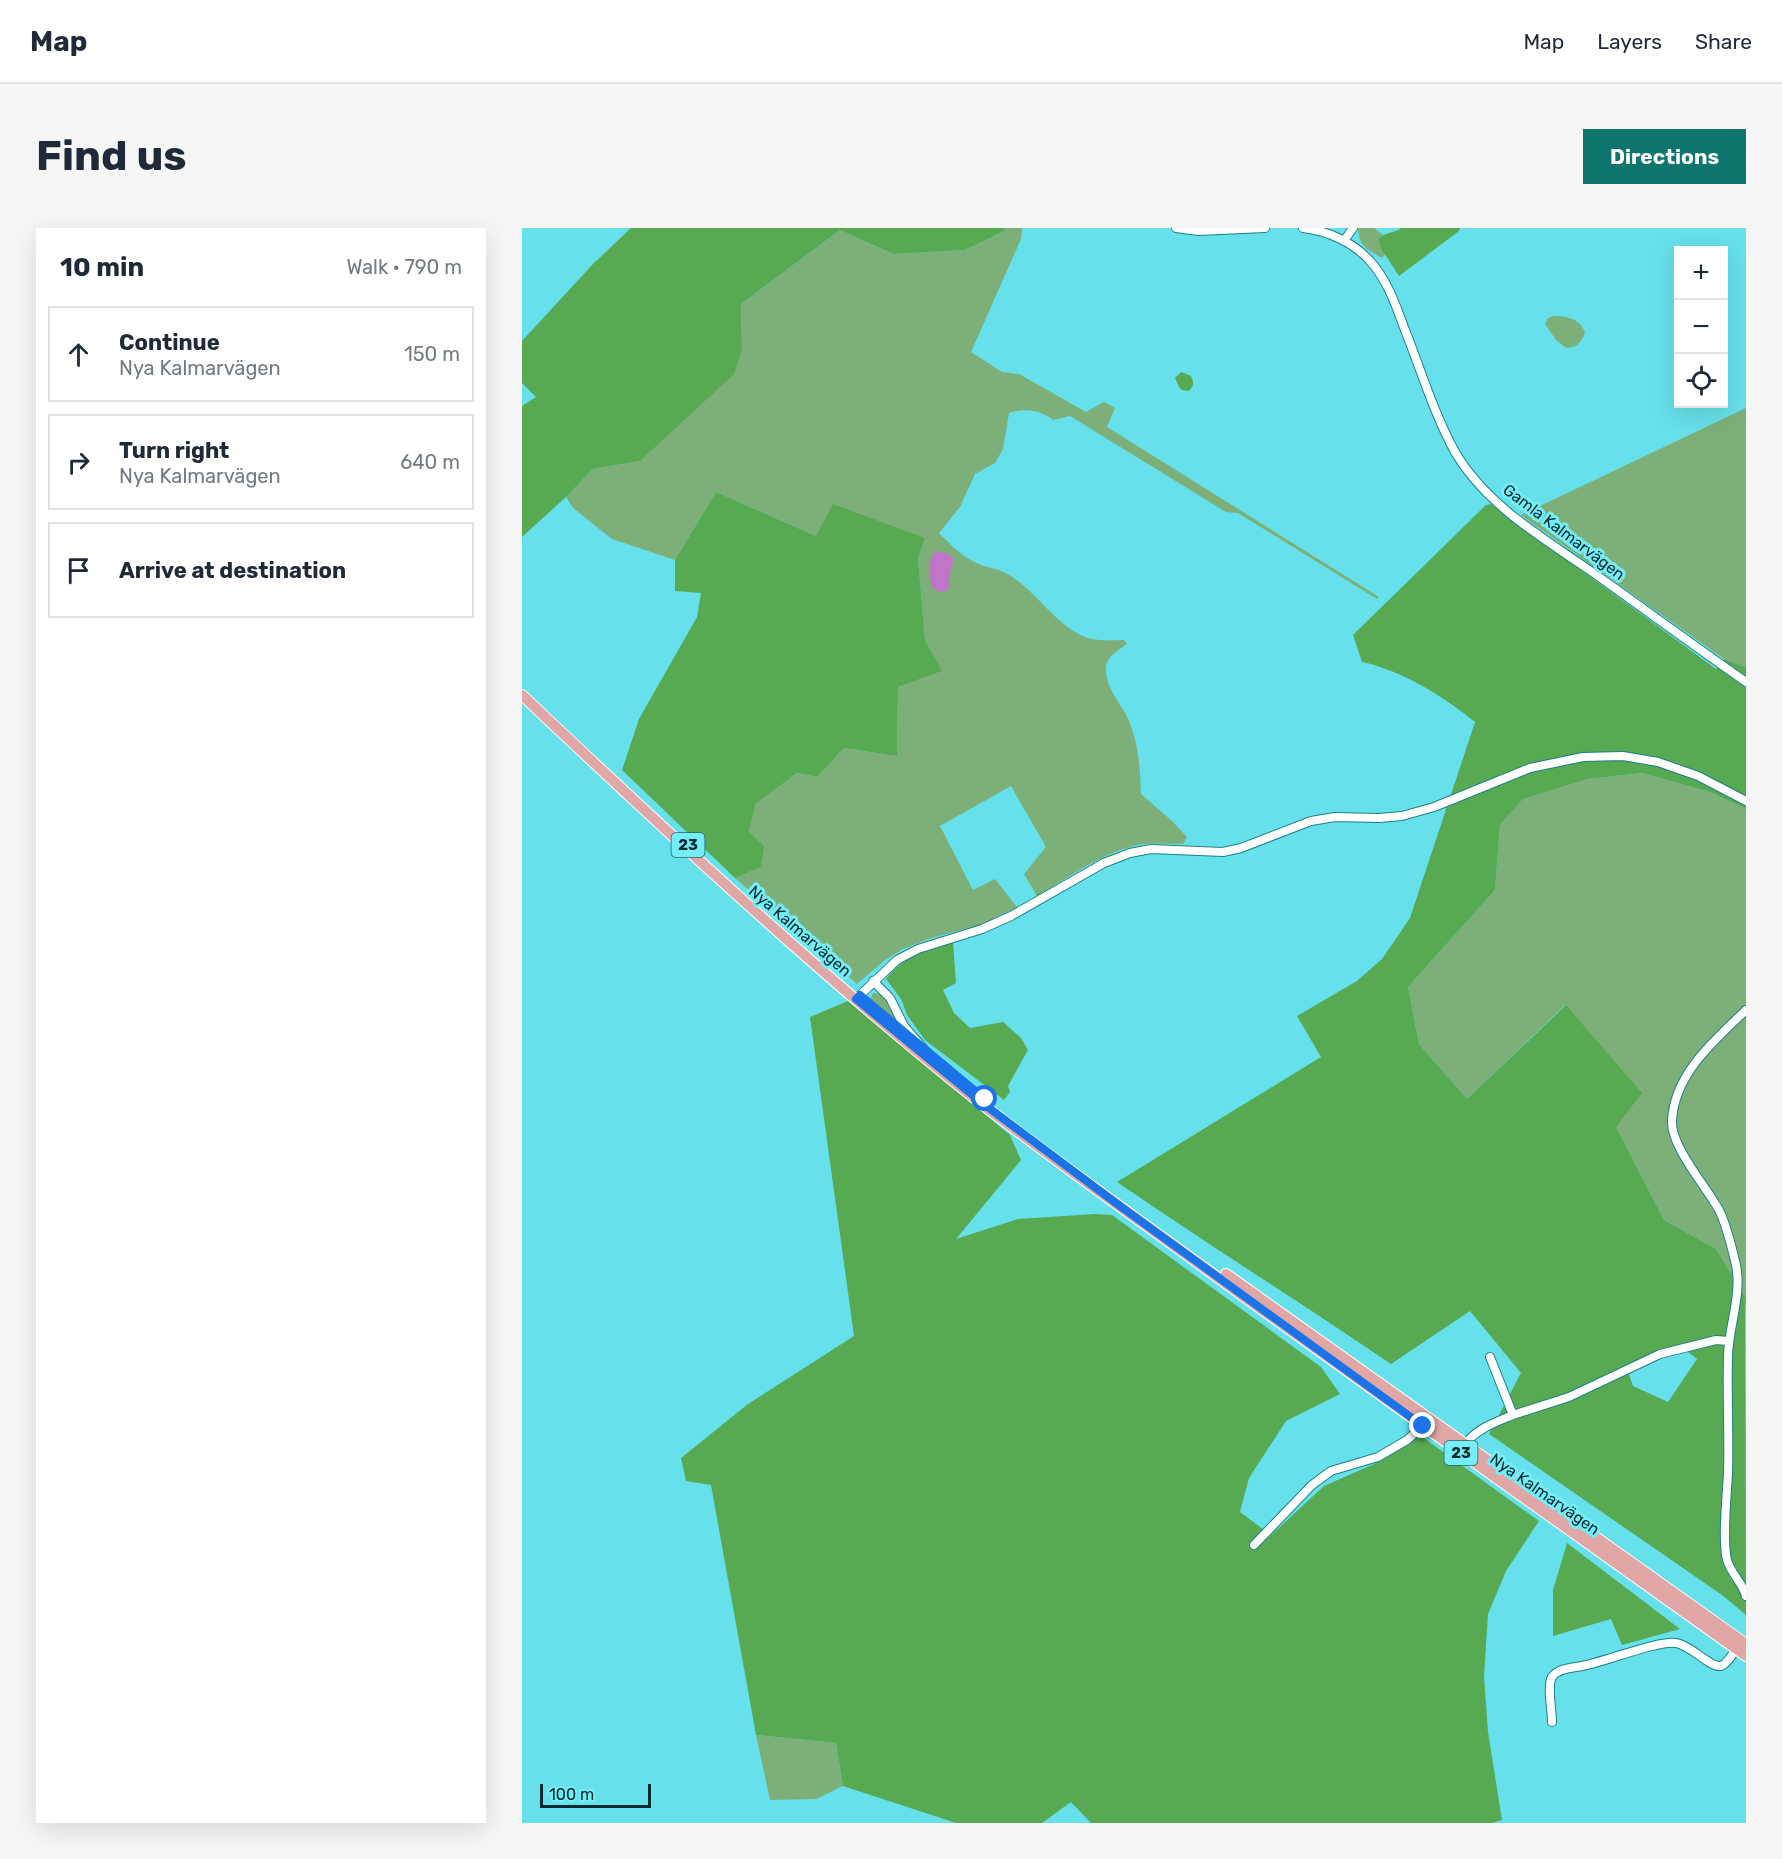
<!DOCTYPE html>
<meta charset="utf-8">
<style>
:root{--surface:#fff;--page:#f6f6f7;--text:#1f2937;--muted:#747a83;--line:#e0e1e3;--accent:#0f766e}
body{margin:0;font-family:Rubik,sans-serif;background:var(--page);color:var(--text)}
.controls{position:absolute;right:18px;top:18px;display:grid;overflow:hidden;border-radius:0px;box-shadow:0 6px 24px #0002}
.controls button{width:54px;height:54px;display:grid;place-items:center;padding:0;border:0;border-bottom:2px solid var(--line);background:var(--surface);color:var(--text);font:30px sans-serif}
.scale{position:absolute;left:18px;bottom:15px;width:111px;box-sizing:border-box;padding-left:6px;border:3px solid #012a2e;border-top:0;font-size:16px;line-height:21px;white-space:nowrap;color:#012a2e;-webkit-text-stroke:4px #74edf7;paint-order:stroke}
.stop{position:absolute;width:18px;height:18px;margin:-14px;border:4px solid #1a73e8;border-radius:50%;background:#fff}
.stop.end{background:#1a73e8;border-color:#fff;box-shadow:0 2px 6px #0008}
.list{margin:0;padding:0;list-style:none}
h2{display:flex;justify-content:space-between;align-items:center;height:78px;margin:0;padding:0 24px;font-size:26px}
h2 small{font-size:20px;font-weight:400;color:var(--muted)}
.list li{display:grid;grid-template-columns:39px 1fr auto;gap:18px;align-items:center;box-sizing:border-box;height:96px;margin:0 12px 12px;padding:0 12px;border:2px solid var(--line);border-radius:0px}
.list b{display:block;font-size:22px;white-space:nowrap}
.list p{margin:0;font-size:20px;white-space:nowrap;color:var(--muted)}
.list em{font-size:20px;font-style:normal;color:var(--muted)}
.icon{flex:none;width:33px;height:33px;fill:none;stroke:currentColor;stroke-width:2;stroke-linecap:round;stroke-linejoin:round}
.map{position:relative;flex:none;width:1224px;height:1595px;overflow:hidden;border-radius:0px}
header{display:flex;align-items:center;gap:36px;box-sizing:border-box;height:84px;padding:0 30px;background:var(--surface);border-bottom:2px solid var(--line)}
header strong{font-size:28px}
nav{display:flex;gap:33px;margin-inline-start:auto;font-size:21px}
.intro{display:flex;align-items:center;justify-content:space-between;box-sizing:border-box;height:144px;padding:0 36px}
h1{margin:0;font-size:42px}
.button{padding:15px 27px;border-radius:0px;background:var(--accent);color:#fff;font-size:21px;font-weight:700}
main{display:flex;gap:36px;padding:0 36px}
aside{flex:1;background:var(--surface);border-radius:0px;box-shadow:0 6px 24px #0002}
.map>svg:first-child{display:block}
.green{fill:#7db079}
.forest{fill:#57aa52;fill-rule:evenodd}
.water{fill:#c074ca}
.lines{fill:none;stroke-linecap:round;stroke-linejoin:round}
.minor-casing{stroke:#1b8189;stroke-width:10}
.major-casing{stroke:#fff;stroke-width:12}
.minor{stroke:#fff;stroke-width:8}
.major{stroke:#e0a7a6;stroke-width:10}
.route{stroke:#1a73e8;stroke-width:8}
.labels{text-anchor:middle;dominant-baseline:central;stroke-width:6;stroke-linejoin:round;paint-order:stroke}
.shield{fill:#74edf7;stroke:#24646a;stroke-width:1.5}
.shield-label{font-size:15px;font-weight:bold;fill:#012a2e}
.street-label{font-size:16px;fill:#012a2e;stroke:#74edf7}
</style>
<header>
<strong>Map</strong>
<nav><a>Map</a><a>Layers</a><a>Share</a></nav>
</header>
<div class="intro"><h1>Find us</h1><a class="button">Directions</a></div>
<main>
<aside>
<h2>10 min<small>Walk · 790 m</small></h2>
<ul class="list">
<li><svg class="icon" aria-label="ahead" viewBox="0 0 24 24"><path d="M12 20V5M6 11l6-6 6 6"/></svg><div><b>Continue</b><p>Nya Kalmarvägen</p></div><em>150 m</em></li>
<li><svg class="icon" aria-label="right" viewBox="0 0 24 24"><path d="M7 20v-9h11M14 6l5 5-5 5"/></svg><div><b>Turn right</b><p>Nya Kalmarvägen</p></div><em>640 m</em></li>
<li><svg class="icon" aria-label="arrive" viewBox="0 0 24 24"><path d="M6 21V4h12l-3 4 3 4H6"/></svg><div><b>Arrive at destination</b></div></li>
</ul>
</aside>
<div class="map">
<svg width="1224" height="1595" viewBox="0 0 1224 1595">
<rect width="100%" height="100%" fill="#66e0ea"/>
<path class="green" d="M481 0H500L499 11 449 124 480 144 497 146 564 184 582 174 593 180 585 199 857 369 855 371 716 285 704 284 548 188 531 192C519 182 501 180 487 185L481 221 473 235 453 246 438 279 417 305C429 317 441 330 457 336 467 340 478 341 487 347 515 363 539 405 570 411 580 413 592 412 602 412L605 416C598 421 585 428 584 439 582 458 600 476 607 493 617 517 618 541 619 566L650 593 665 609 661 616C648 616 635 615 623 616 586 620 546 650 515 668L502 646 524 619 489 558 418 598 451 662 473 651 495 679 461 696 406 711 381 721 363 732 335 756 213 650 239 639 227 604 232 576 275 545 295 549 322 520 375 528 376 459 419 443 403 412 396 329 294 308 194 264 153 332 90 311 51 280 44 269 71 241 118 233 220 121 219 76 318 2 371 26 443 22 484 2Z
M836 0H852L861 7 856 11 863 27 860 30C844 20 837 19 836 0Z
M1032 88C1045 88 1059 91 1063 105 1059 115 1054 120 1044 120L1034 112 1023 96 1026 90Z
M1224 180V439L1202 431 999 287Z
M1120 545 1188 564 1224 581V1085L1223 1068 1194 1021 1142 992 1094 899 1043 777 945 871 897 816 886 759 973 662 978 595 1001 571 1066 551Z
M351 765C367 765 371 785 377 797L348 772Z
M234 1507 314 1515 321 1558 294 1571 248 1572Z"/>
<path class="forest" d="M109 0H481L484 2 443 22 371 26 318 2 219 76 220 121 212 146 118 233 71 241 44 269 0 309V178L14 169 0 155V113L71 36Z
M879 0H938L937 3 877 48 860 22 856 11 861 7 877 2Z
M659 144 669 148C672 154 672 158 667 163L660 162 657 159 653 150Z
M194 264 294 308 311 276 403 310 396 329 403 412 420 443 376 459 375 528 322 520 295 549 275 545 233 576 227 604 242 618 239 639 213 650 100 542 117 491 175 389 179 365 153 363V332Z
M969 276 1194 441 1202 431 1224 439V581L1188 564 1120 545 1066 551 1001 571 978 596 973 662 886 759 897 816 945 871 1044 777 1120 865 1094 899 1142 992 1194 1021 1223 1068 1224 1387 1200 1367 967 1206 999 1145 948 1083 869 1136C778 1074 685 1016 595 954L799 829 775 788 835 753 860 731 888 690 953 494C921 468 881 443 840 434L831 407 964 277ZM1161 1120 1175 1131 1146 1174 1111 1158 1105 1141Z
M431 713 434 755 421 762 432 785 448 800 481 794 499 810 506 822 486 858 488 864 482 872 403 812 385 787 379 771 364 751C381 728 405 722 431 713Z
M326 773 488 907 499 932 434 1011 496 991 573 986 590 987 799 1139 818 1166 764 1193 727 1250 718 1284 749 1307 802 1258 852 1236 899 1208 1017 1293 984 1343 966 1386 962 1449 966 1504 980 1592 970 1595H569L549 1574 520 1595H434L321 1558 314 1515 234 1507 189 1257 164 1253 159 1230 226 1176 332 1108 288 789Z
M1045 1315 1158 1401 1100 1417 1089 1391 1031 1408V1362Z"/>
<path class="water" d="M414 323 425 326 431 330C432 337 428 341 427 348 426 354 428 356 426 362L417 364 411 360C406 345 404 337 414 323Z"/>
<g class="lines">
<g class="minor-casing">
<path id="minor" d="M654 0 676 3 743 0
M781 0C806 3 831 14 848 33 866 53 874 78 883 102 899 142 912 186 933 224 965 279 1026 313 1076 348 1126 384 1174 419 1224 454
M822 13 831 0
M351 753 368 770 382 798 402 821
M334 771 375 732 396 721 460 701 489 688 582 635 608 625 629 621 701 624 719 620 789 593 813 589 857 590 880 588 912 579 1008 540 1061 529 1101 528 1136 534 1176 548 1224 573
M1224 782C1192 813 1153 845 1150 892 1148 919 1186 960 1198 984 1205 999 1210 1020 1214 1037 1220 1066 1207 1098 1206 1127 1205 1166 1207 1206 1206 1245 1205 1267 1200 1312 1205 1332 1209 1346 1221 1355 1224 1368
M968 1129 991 1187 1047 1169 1138 1126 1194 1112 1207 1113
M943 1216C956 1200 972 1195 991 1187
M732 1317 790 1257 809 1243 856 1229 885 1212 901 1198
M1030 1494C1030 1483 1025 1457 1030 1449 1037 1440 1050 1440 1060 1438 1082 1434 1137 1412 1154 1415 1169 1417 1188 1440 1199 1438 1205 1436 1210 1427 1214 1421"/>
</g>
<g class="major-casing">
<path id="major" d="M0 467C148 607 297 746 456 873 542 940 633 1003 721 1068 888 1189 1056 1308 1224 1428
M704 1046 1224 1416"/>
</g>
<use href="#minor" class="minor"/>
<use href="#major" class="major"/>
</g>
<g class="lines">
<path class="route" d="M463 871 338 767 334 771 459 874 598 978 901 1198"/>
</g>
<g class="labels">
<g class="shield">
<rect x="149.5" y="605" width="33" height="24" rx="4.5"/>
<rect x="922.5" y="1213" width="33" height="24" rx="4.5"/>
</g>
<g class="shield-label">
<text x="166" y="617">23</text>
<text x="939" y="1225">23</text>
</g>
<g class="street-label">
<text transform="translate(1042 304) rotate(37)">Gamla Kalmarvägen</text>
<text transform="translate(278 703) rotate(41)">Nya Kalmarvägen</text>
<text transform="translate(1023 1266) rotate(35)">Nya Kalmarvägen</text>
</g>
</g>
</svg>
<div class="controls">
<button>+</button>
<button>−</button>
<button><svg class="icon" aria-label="locate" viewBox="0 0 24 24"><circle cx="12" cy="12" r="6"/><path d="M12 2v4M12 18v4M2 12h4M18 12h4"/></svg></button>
</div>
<div class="scale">100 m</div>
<div class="stop" style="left:463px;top:871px"></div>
<div class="stop end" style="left:901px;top:1198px"></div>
</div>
</main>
